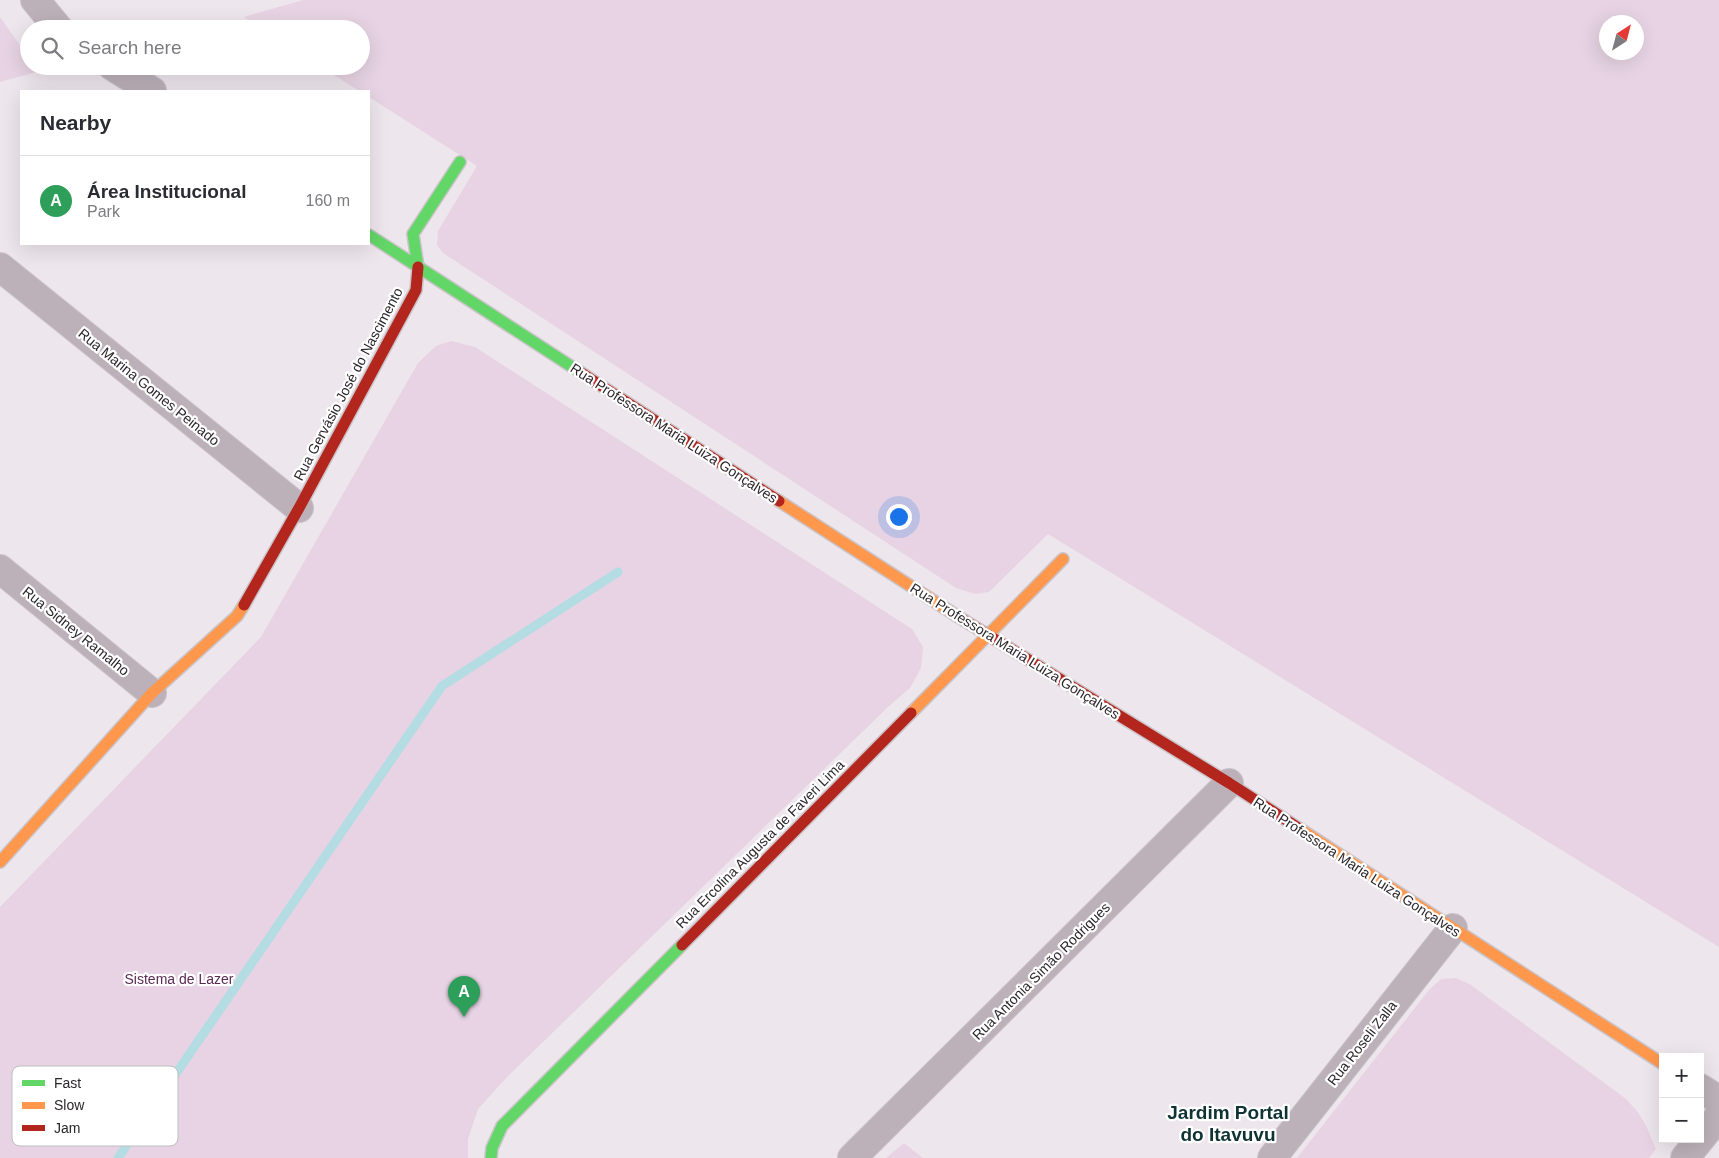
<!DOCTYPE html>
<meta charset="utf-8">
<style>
:root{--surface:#fff;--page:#f2f2f3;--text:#2b2b33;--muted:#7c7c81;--line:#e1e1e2;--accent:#6f696e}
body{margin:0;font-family:Helvetica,sans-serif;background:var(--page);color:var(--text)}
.controls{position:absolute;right:15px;bottom:15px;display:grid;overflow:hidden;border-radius:0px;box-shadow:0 5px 20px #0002}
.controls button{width:45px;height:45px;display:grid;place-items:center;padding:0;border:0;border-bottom:1px solid var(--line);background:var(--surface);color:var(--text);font:25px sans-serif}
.compass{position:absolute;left:1599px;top:15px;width:45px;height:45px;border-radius:50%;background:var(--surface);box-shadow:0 5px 20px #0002;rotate:36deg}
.you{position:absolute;left:898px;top:516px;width:18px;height:18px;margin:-12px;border:4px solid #fff;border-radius:50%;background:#1a73e8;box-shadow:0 0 0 8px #1a73e833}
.badge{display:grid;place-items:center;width:32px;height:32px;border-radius:50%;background:var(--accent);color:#fff;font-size:16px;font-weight:700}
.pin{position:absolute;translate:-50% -41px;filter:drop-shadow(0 1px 2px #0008)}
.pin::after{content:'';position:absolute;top:26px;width:18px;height:15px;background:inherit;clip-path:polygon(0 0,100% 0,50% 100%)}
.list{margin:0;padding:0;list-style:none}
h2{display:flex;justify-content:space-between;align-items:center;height:65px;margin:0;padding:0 20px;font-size:21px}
h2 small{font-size:16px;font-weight:400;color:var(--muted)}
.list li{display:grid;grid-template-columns:32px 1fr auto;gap:15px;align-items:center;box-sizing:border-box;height:90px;padding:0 20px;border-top:1px solid var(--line)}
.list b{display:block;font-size:19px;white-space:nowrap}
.list p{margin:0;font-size:16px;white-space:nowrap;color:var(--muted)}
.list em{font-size:16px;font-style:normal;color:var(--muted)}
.icon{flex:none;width:28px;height:28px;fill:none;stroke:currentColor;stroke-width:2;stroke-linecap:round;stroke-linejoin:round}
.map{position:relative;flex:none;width:1719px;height:1158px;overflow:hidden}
.search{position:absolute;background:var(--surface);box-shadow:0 5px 20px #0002;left:20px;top:20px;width:350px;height:55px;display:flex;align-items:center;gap:12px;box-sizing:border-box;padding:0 18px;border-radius:28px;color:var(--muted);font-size:19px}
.panel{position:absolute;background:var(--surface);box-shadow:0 5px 20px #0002;left:20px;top:90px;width:350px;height:155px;border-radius:0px}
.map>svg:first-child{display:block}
.green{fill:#e7d3e3;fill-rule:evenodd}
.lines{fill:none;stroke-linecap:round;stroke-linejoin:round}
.stream{stroke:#b3dce3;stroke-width:9}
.street-casing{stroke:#cac4c9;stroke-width:30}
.fast-casing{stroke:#cac4c9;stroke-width:14}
.slow-casing{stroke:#cac4c9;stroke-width:14}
.jam-casing{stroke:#cac4c9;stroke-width:14}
.street{stroke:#bcb0b9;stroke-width:28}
.fast{stroke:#63d668;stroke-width:11}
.slow{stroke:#ff974d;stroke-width:11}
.jam{stroke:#b3261e;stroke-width:11}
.labels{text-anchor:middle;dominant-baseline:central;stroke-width:4.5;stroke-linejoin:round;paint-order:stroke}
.street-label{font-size:14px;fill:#2b262a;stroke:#fff}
.park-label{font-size:14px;fill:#5b2a54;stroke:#fff}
.district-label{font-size:19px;font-weight:bold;fill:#0f3235;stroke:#fff}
.key{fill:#fff;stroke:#bfbebf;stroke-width:1}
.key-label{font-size:14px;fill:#2b262a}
</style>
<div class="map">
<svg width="1719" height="1158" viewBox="0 0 1719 1158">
<rect width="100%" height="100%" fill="#eee6ed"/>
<path class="green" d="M303 0H1719V947L1048 534 989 592 975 594 956 588 443 253 437 245 438 231 477 166 369 97V91H359L320 66H361V29H262L244 17ZM1606 22H1636V52H1606Z
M0 17 19 44 29 51V66L51 68 0 82Z
M451 341 475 347 912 629 923 647 921 668 910 688 889 706 508 1076 478 1109 468 1139V1158H0V907L261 637 418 363 436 346Z
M1456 978 1471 985 1625 1098C1644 1117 1646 1125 1656 1149L1649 1158H1297L1429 990 1441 979Z
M904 1143 923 1158H886Z"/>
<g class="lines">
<path class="stream" d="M118 1158 442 686 618 572"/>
<g class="street-casing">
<path id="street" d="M35 0 59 29
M112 66 152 91
M0 267 299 508
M0 569 152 693
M1700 1088 1719 1100
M852 1158 1229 783
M1272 1158 1453 928
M1685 1158 1719 1116"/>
</g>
<g class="fast-casing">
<path id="fast" d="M369 235 580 372
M418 267 413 234 460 162
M491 1158 492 1148 502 1126 682 945"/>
</g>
<g class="slow-casing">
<path id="slow" d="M779 501 957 616
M911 713 1063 559
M1300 829 1663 1064
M0 862 152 693 237 616 244 605"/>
</g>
<g class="jam-casing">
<path id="jam" d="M580 372 779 501
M244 605 299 508 416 290 418 267
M957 616 1229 783 1300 829
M682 945 911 713"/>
</g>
<use href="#street" class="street"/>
<use href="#fast" class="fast"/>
<use href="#slow" class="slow"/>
<use href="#jam" class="jam"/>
</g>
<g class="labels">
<g class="street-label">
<text transform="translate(348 384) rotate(-62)">Rua Gervásio José do Nascimento</text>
<text transform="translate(149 387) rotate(39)">Rua Marina Gomes Peinado</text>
<text transform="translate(674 433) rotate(33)">Rua Professora Maria Luiza Gonçalves</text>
<text transform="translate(76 631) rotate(39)">Rua Sidney Ramalho</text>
<text transform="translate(1015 651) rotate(32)">Rua Professora Maria Luiza Gonçalves</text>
<text transform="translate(760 844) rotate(-45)">Rua Ercolina Augusta de Faveri Lima</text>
<text transform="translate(1357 867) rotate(33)">Rua Professora Maria Luiza Gonçalves</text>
<text transform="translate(1041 971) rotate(-45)">Rua Antonia Simão Rodrigues</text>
<text transform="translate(1362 1043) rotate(-52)">Rua Roseli Zalla</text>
</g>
<g class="park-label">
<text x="179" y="979">Sistema de Lazer</text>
</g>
<g class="district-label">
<text x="1228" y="1112">Jardim Portal<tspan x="1228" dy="22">do Itavuvu</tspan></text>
</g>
</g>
<rect x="12" y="1066" width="166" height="80" rx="8" class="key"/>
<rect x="22" y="1080" width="23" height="6" fill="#63d668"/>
<rect x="22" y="1102" width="23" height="7" fill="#ff974d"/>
<rect x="22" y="1125" width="23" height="6" fill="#b3261e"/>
<g class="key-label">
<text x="54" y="1088">Fast</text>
<text x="54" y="1110">Slow</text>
<text x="54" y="1133">Jam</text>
</g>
</svg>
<div class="controls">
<button>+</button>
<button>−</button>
</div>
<svg class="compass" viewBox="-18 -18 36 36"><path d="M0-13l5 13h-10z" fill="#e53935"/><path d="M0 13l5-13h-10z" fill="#7c7c81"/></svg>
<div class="you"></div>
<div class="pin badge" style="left:464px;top:1017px;background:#2e9e5b">A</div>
<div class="search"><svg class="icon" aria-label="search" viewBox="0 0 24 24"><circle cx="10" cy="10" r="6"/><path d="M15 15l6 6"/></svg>Search here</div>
<section class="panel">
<h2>Nearby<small></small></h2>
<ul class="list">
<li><span class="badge" style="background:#2e9e5b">A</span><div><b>Área Institucional</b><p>Park</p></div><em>160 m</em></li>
</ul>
</section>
</div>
